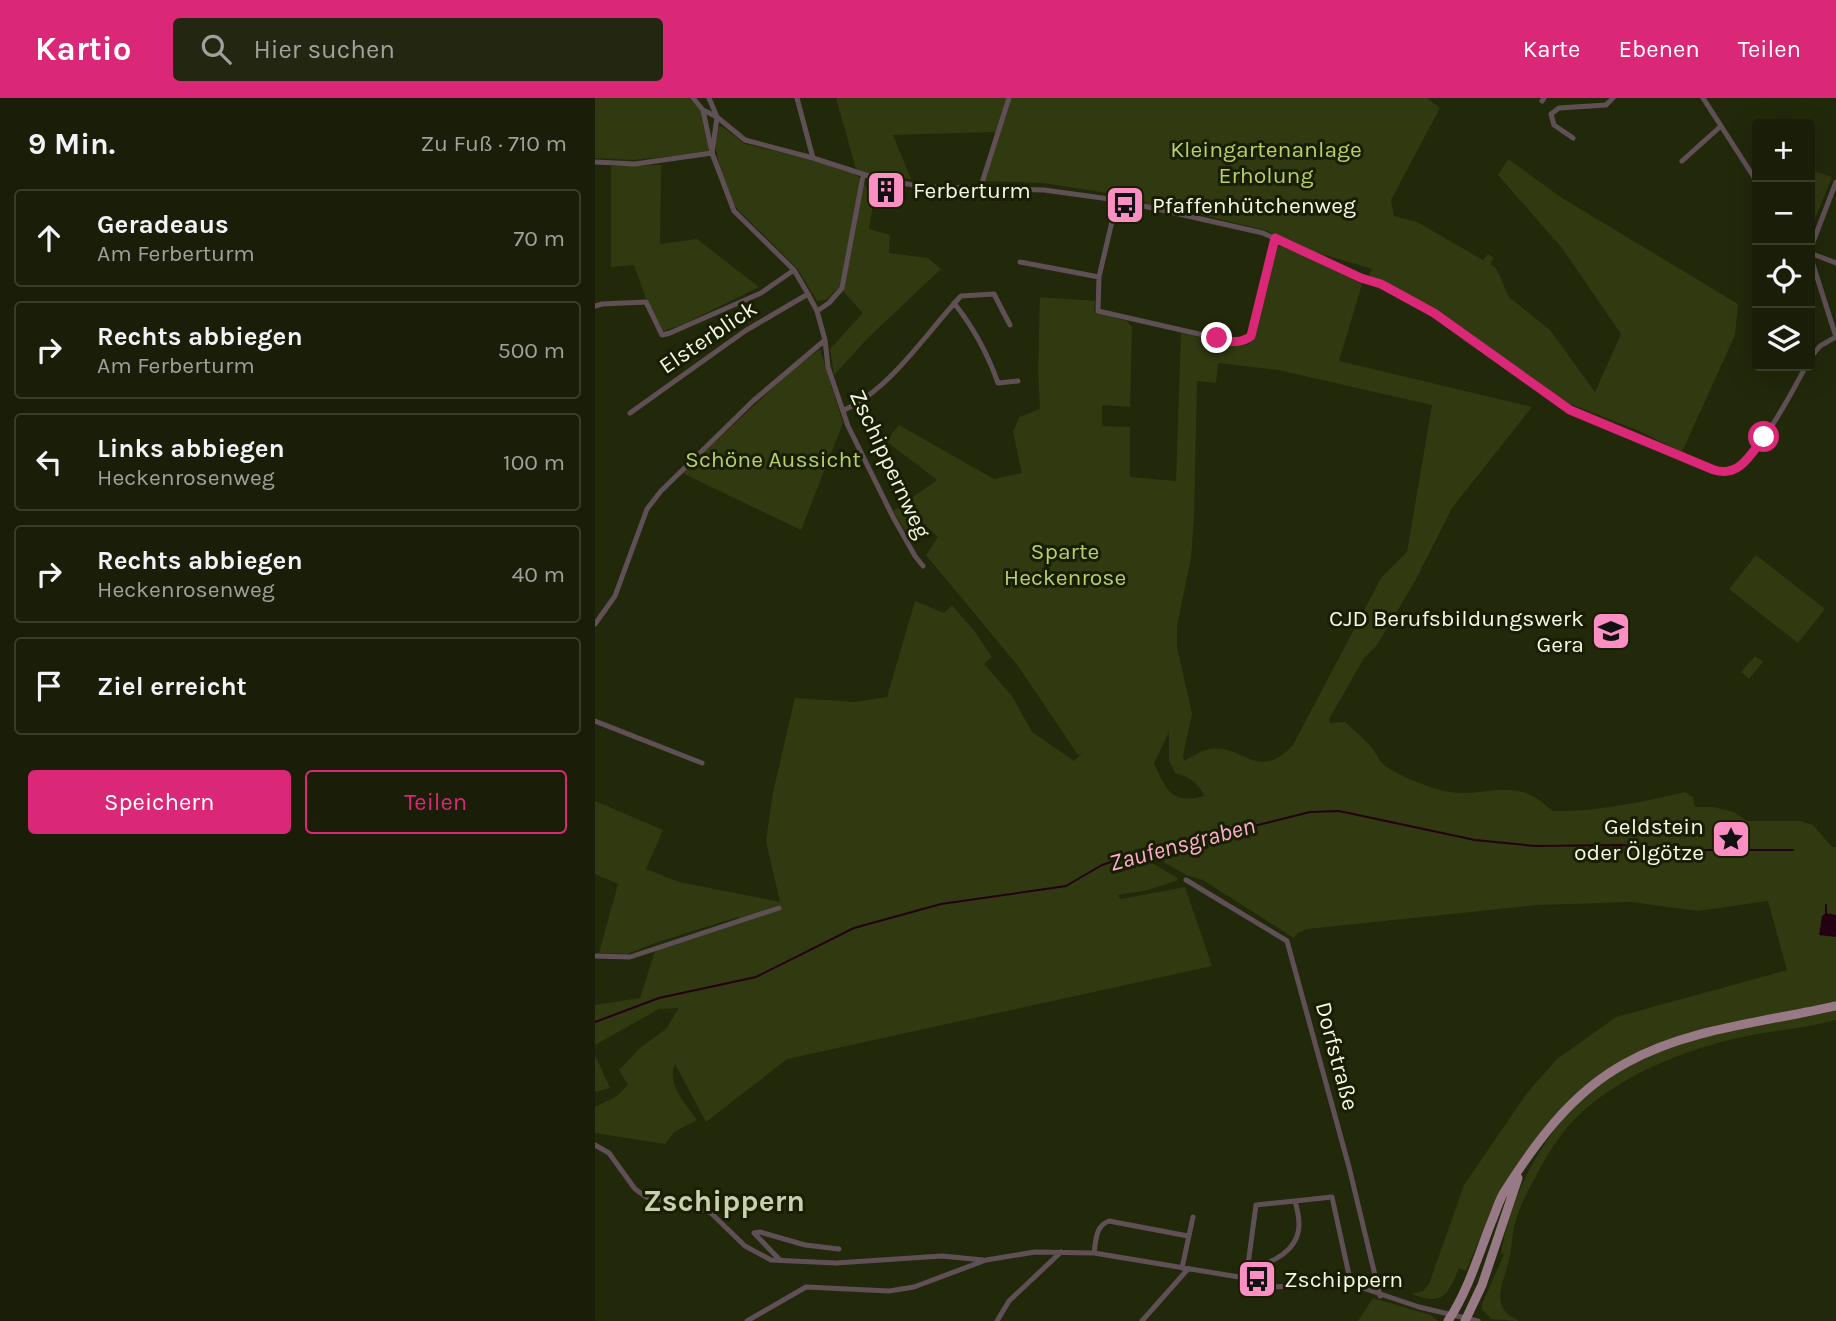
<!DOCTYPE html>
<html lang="de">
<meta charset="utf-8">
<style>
:root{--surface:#1a1e08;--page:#232712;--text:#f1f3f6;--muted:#9fa29c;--line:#383c29;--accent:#db2777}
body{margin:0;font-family:Karla,sans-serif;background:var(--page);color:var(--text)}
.controls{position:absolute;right:21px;top:21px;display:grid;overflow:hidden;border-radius:7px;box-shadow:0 7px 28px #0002}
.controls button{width:63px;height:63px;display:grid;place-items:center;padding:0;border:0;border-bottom:2px solid var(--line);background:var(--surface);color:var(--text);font:35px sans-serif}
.stop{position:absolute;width:21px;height:21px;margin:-16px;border:5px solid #db2777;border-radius:50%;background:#fff}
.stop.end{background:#db2777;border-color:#fff;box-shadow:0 2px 7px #0008}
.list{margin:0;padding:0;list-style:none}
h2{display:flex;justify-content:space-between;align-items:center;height:91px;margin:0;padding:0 28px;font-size:30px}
h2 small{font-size:23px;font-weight:400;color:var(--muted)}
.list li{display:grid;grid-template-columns:46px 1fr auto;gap:21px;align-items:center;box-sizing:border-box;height:98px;margin:0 14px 14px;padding:0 14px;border:2px solid var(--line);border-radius:7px}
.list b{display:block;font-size:26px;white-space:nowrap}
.list p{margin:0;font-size:23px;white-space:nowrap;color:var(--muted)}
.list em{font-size:23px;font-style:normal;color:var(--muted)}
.actions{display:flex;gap:14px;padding:21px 28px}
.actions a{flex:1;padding:16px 0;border:2px solid var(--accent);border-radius:7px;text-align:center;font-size:24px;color:var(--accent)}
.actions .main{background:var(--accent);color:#fff}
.icon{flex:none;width:38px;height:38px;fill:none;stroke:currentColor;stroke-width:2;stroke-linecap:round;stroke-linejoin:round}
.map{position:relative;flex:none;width:1241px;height:1223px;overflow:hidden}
header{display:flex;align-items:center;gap:42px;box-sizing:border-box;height:98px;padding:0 35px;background:var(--accent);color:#fff}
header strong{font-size:33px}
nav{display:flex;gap:38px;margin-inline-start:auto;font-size:24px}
.search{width:490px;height:63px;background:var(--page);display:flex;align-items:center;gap:18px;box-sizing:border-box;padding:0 24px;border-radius:7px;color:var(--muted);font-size:26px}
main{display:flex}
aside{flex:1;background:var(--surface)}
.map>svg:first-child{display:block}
.green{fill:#313910;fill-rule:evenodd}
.water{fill:#240013}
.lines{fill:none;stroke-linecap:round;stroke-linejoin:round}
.stream{stroke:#240013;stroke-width:2}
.street{stroke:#5f5056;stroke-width:5}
.primary{stroke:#987a87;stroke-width:9}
.route{stroke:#db2777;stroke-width:9}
.labels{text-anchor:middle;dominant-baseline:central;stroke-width:6;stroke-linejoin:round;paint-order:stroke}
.park-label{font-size:23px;fill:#bace6d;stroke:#191e02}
.poi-label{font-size:23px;fill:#f3f8e6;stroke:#191e02;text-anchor:start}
.street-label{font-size:23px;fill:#f3f8e6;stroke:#191e02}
.water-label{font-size:24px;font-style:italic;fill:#fbaed1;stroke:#191e02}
.district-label{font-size:30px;font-weight:bold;fill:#c8d0ad;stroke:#191e02}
</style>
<header>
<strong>Kartio</strong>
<div class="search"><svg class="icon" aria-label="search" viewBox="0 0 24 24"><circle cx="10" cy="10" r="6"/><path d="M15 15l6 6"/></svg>Hier suchen</div>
<nav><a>Karte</a><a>Ebenen</a><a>Teilen</a></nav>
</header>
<main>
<aside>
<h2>9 Min.<small>Zu Fuß · 710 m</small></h2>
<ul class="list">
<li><svg class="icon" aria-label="ahead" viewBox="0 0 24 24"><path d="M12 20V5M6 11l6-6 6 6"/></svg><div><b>Geradeaus</b><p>Am Ferberturm</p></div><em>70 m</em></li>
<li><svg class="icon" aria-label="right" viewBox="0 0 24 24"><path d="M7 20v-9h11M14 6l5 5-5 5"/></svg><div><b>Rechts abbiegen</b><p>Am Ferberturm</p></div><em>500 m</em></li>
<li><svg class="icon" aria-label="left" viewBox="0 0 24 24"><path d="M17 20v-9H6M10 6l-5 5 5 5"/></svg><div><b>Links abbiegen</b><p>Heckenrosenweg</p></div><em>100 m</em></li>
<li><svg class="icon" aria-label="right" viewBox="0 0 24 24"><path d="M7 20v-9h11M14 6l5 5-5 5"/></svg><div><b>Rechts abbiegen</b><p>Heckenrosenweg</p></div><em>40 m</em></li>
<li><svg class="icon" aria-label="arrive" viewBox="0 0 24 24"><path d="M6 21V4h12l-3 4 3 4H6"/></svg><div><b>Ziel erreicht</b></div></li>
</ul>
<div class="actions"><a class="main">Speichern</a><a>Teilen</a></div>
</aside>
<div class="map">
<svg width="1241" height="1223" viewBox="0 0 1241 1223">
<rect width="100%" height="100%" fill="#22280a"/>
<path class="green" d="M0 0H94L106 13 114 54 38 62 0 60Z
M241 0H412L401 34 298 37 316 81 272 77 261 71Z
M416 0H832L845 10 796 102 799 118 822 124 888 162 893 156 899 160 895 166 901 170 914 199 955 232 1000 294 1026 236 967 150 903 77 913 61 967 100 1143 206 1140 237 1087 354 1044 333 968 303 834 209 774 177 777 171 710 151 670 132 607 117 603 113 599 114 555 108 544 100 448 85 389 83Z
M123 28 128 29 150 46 218 62 263 78 279 100 274 131 295 137 294 155 333 160 346 171 274 239 239 277 235 251 268 215 244 189 231 202 222 203 202 170 142 111 130 89 123 63 119 40Z
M66 67 65 146 102 141 164 189 89 226 63 235 39 167 16 169V68Z
M1215 72 1237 79 1215 133Z
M683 148H690L767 186 744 263 937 309 857 410 820 483 782 547 769 560 734 621 735 625 750 624C759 633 770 641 777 650 782 656 784 663 790 668 805 678 827 687 845 692 890 704 918 673 957 713 1002 714 1047 704 1090 694L1098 699 1100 709H1118L1139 714 1152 723H1205L1218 727 1237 749H1241V905L1109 932 988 990 952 1025 922 1066 898 1111 871 1173 864 1170C852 1198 848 1208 817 1196L828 1193 834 1186 869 1087 932 995 962 961 1021 919 1192 872 1173 803 1103 813 1036 804 943 807 712 831 703 835 699 840 608 782 591 777 544 750 538 754 583 780 581 783 553 792 523 797 526 801 590 789 617 868 192 961 111 1024 80 966C71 986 91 1006 102 1022L79 1034 70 1046 0 1035V1009L22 998 33 987 24 972 46 949 71 931 84 910 64 911 0 947V907L45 900 60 853 146 825 143 819 63 844 32 856 4 855 23 786 0 776V703L68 732 51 771 84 784 185 804 171 743 178 694 200 600 260 604 292 599 320 503 349 515 357 507 380 534 397 559 389 566 417 598 437 634 479 663 488 654 483 657 423 568 331 457 343 439 325 422 312 435 298 413 342 382 291 343 304 327 399 381 427 375 418 334 424 319 445 311 443 272 445 199 500 203 499 214 532 223 537 229 535 309 507 307V328L535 329V379L581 383 586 235 644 248 653 247 658 241 679 152ZM623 265 683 272 837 307 812 454 786 480 698 647C662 685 649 646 615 651 607 652 596 659 589 663L588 658 597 616 582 549V528L596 460 599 420 602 283 621 285ZM574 634V662L580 675C593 679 604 684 609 698 577 707 571 692 559 665Z
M225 251 248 325 206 432 87 375 197 272Z
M1161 457 1230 511 1203 545 1134 491Z
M1160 558 1168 564 1154 581 1146 574Z
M1241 913V922C1212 930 1182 932 1152 938 1092 950 1021 978 978 1023 962 1040 950 1060 940 1080 931 1096 923 1112 919 1129 917 1139 917 1150 914 1161 909 1186 892 1210 925 1223L894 1221 895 1219 887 1212V1206L909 1156 906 1155C921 1072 971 996 1049 961 1109 933 1177 926 1241 913Z
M0 957 15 990 0 994Z
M778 1200 836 1217 843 1223H763Z"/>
<path class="water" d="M1231 815 1241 817V839L1224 837 1227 818Z"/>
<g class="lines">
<path class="stream" d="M1231 815V807
M0 924 64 900 161 879 259 830 346 806 471 788 507 767 565 747 607 741 715 714 744 713 880 742 940 748 1026 747 1086 752H1198"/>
<path class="street" d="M98 0 108 12 122 19 150 42 218 60 286 82 332 89 449 92 522 102 668 135 766 180 786 186 839 215 976 312 1129 375C1158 371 1197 294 1211 268
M114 0 122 19
M202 0 218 60
M1108 0 1162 84
M947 3 949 0
M122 19 117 55 139 113 199 172 213 196 222 213 230 242 233 269 253 328 298 419 320 458 328 468
M978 40 959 27 956 16 964 10 1011 7 1018 0
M1087 63 1126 28
M0 64 40 66 117 55 108 12
M385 91 414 0
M522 102 504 179 503 213 639 244 650 243 656 238 680 140
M1215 152 1241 84
M1215 155 1241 165
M1215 157 1241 239
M425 164 504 179
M359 205C379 230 392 254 403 285L423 283
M0 208 7 206 51 204 67 237 75 235 166 195 199 172
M222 213 234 205 247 190 268 78
M1215 260 1225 248 1241 239
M249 312C295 292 332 234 366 198L399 196 415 227
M35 315 150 233 213 196
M0 526 20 498 52 411 66 393 158 303 230 242
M0 623 107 665
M591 782 692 843 754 1069 785 1198
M0 858 35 859 184 810
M0 1047 14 1055 40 1091 51 1099 99 1108 116 1115 150 1148 176 1162 241 1165 347 1158 388 1162
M159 1135 165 1134 210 1147 244 1151
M159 1135 184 1161
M499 1155C501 1143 500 1128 514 1123L593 1138
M587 1170 598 1119
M652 1173C674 1165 704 1155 704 1126 704 1119 702 1110 700 1103L737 1099 756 1186
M652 1174 661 1107 700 1103
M152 1223 211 1189 294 1193 319 1189 391 1162 440 1154 499 1155 650 1180 676 1189 756 1186 824 1209 883 1223
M402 1223 414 1203 466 1154
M547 1223 593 1171"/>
<path class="primary" d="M853 1223C873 1193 883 1158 896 1125 900 1116 903 1105 908 1096 940 1045 977 994 1031 965 1094 930 1171 924 1241 908
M870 1223 887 1187 923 1080"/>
</g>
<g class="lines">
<path class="route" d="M622 240C634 243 645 247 656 238L680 140 766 180 786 186 839 215 975 312 1119 372C1144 380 1155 357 1169 339"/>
</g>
<defs>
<g id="building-square" transform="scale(2.0125)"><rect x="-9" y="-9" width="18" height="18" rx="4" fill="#fb8fc3" stroke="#191e02"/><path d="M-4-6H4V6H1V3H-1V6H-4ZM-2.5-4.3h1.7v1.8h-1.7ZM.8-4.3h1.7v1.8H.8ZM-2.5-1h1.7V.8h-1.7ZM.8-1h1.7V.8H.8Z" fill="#111"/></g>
<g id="bus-square" transform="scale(2.0125)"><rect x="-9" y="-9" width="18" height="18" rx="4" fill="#fb8fc3" stroke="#191e02"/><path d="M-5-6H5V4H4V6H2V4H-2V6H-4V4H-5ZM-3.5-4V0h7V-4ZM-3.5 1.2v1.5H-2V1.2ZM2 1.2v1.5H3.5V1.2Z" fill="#111"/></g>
<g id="school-square" transform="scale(2.0125)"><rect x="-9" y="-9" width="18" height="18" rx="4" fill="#fb8fc3" stroke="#191e02"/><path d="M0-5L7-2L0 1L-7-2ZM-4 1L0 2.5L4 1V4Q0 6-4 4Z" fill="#111"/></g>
<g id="sight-square" transform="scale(2.0125)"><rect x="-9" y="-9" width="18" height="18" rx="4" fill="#fb8fc3" stroke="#191e02"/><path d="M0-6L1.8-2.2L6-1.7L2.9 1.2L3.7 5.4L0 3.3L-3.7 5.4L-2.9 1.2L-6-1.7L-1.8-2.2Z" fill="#111"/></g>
</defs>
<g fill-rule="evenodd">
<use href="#building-square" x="291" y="92"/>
<use href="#bus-square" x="530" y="107"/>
<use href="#school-square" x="1016" y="533"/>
<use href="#sight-square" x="1136" y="741"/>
<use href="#bus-square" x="662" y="1181"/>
</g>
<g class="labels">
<g class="park-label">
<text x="671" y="51">Kleingartenanlage<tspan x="671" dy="26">Erholung</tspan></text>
<text x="178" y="361">Schöne Aussicht</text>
<text x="470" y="453">Sparte<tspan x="470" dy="26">Heckenrose</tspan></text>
</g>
<g class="poi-label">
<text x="318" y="92">Ferberturm</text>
<text x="557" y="107">Pfaffenhütchenweg</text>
<text x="989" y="520" text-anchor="end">CJD Berufsbildungswerk<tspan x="989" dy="26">Gera</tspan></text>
<text x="1109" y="728" text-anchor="end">Geldstein<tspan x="1109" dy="26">oder Ölgötze</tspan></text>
<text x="689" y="1181">Zschippern</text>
</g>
<g class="street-label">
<text transform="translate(113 239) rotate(-34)">Elsterblick</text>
<text transform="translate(295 366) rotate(65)">Zschippernweg</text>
<text transform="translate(742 958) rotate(75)">Dorfstraße</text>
</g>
<g class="water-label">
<text transform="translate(587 746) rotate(-15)">Zaufensgraben</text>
</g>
<g class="district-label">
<text x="129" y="1103">Zschippern</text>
</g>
</g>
</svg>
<div class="controls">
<button>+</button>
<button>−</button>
<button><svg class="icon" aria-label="locate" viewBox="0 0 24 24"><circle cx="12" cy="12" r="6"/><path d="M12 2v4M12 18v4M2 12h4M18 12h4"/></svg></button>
<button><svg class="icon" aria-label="layers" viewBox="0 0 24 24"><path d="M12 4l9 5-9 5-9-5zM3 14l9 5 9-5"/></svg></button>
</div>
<div class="stop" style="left:1169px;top:339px"></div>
<div class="stop end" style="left:622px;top:240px"></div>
</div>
</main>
